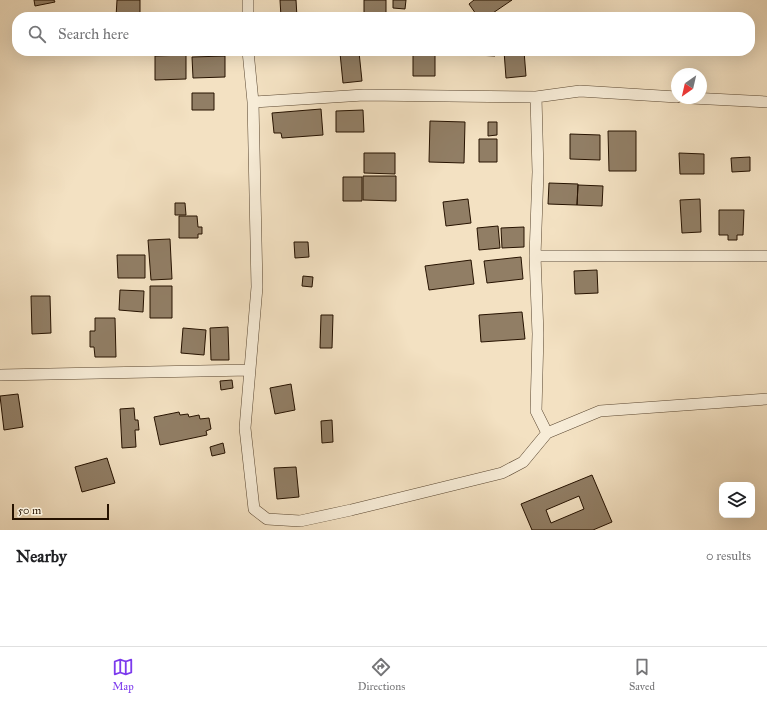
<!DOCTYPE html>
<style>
:root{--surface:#fff;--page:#f2f2f2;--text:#202124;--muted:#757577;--line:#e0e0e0;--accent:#7c3aed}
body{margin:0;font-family:"IM FELL Great Primer",serif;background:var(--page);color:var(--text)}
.controls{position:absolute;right:12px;bottom:12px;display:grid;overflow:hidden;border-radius:8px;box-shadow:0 4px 16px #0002}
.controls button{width:36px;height:36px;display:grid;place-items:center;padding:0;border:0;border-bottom:1px solid var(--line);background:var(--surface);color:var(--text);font:20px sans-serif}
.compass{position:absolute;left:671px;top:68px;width:36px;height:36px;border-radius:50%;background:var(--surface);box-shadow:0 4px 16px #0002;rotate:214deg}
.scale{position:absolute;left:12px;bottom:10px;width:97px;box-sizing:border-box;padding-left:4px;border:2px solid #261200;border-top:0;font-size:11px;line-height:14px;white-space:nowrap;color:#261200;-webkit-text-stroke:3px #f7ecd7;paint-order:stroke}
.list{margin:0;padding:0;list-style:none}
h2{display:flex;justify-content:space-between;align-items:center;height:52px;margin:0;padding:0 16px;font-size:17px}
h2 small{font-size:13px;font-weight:400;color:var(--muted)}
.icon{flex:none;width:22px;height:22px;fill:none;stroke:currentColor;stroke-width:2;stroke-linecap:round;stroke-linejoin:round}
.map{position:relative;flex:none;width:767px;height:530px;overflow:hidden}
.search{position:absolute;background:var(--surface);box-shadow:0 4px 16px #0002;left:12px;right:12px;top:12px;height:44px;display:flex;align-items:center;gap:10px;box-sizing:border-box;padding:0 14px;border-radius:16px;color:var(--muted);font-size:15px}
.sheet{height:116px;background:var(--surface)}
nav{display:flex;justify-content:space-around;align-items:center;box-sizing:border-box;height:56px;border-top:1px solid var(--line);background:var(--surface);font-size:11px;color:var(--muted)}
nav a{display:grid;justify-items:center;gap:2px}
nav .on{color:var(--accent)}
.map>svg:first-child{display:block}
.building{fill:#917e65;stroke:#261200;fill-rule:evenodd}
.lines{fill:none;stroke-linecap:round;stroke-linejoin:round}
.minor-casing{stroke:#594630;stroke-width:12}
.minor{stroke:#f7ecd7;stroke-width:11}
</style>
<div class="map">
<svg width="767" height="530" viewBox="0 0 767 530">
<rect width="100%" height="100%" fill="#f3e1c2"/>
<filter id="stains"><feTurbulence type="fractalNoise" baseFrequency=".005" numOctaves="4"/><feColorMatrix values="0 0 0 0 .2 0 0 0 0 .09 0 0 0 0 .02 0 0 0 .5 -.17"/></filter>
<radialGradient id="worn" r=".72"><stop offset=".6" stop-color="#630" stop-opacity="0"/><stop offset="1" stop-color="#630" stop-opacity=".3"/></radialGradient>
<path class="building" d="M34 0H54L55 2 35 6Z
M117 0H140V17H116Z
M280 0H296L297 17H281Z
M364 0H386V16H364Z
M393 0H406L405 9 393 8Z
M474 0H512L487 17H478L469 4Z
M413 51H435V76H413Z
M477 51H495V56L477 55Z
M504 51H524L526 76 506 78Z
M359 52 362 81 343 83 340 53Z
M186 55V79L155 80V56Z
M225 56V77L193 78 192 57Z
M192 93H214V110H192Z
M321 109 323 135 282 138 281 133H274L272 113Z
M363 110 364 132H336V111Z
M430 121 465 122 464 163 429 162Z
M488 122H497V135L488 136Z
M608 131H636V171H609Z
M570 134 600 135V160L570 159Z
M479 139H497V162H479Z
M364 153H395V174L364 173Z
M679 153 704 154V174H680Z
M750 157V171L732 172 731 158Z
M363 176H396V201L363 200Z
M343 177H362V201H343Z
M549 183 578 184 577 205 548 204Z
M578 185 603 186 602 206 577 205Z
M468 199 471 223 446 226 443 202Z
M700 199 701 232 682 233 680 200Z
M175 203H185L186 215H175Z
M719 210H744L743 235H737V240H728V235H719Z
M179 216H197L198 227H202V234H198V238H179Z
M498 226 500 248 479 250 477 228Z
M524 227V247L502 248 501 228Z
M170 239 172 279 151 280 148 240Z
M294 242H308L309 257 295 258Z
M117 255H145V278H118Z
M521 257 523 279 487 283 484 261Z
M471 260 474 284 429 290 425 266Z
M597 270 598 293 575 294 574 271Z
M303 276 313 277 312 287 302 286Z
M150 286H172V318H150Z
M120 290 144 291 143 312 119 310Z
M31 296H50L51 333 32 334Z
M522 312 525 339 481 342 479 315Z
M321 315H333L332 348H320Z
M95 318H115L116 357H95L94 347H90V331H95Z
M228 327 229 360H211L210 328Z
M183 328 206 330 204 355 181 353Z
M232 380 233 388 221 390 220 381Z
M291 384 295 410 275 414 270 388Z
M18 394 23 427 4 430 0 396Z
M134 408 135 420H138L139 430H135L136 447 122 448 120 409Z
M179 412 180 415 188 414 189 417 199 415 200 419 209 418 211 429 206 431 207 435 160 445 154 417Z
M332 420 333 442 322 443 321 421Z
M223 443 225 453 212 456 210 447Z
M107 458 115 483 82 492 75 467Z
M296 467 299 497 277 499 274 468Z
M592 475 612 522 593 530H532L521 504ZM579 496 584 509 551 523 546 510Z"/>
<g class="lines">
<g class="minor-casing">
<path id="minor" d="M248 0V17
M248 51 253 102 257 287 245 428 254 509 267 519 300 521 351 510 502 473 523 462 547 433 600 411 767 399
M691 98 767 102
M253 102 364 95 536 97
M535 256H767
M0 375 250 370
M547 433 536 411 538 334 535 256 538 172 536 97 580 91 677 97"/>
</g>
<use href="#minor" class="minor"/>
</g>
<rect width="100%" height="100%" filter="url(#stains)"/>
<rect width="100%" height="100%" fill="url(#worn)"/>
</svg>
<div class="controls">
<button><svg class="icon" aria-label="layers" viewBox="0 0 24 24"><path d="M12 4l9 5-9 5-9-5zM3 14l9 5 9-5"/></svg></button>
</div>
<svg class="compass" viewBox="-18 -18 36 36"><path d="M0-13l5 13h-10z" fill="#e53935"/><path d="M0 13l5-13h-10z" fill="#757577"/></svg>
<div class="scale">50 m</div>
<div class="search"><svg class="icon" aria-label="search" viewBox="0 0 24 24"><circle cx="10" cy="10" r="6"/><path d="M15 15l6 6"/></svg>Search here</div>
</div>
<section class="sheet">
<h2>Nearby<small>0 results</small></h2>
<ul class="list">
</ul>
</section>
<nav>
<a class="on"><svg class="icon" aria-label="map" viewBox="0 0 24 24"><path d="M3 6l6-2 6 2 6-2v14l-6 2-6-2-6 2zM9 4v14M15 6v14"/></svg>Map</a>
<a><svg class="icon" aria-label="directions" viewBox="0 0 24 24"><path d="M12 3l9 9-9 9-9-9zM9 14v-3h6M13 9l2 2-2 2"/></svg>Directions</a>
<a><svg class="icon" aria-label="saved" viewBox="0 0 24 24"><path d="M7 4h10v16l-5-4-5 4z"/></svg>Saved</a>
</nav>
